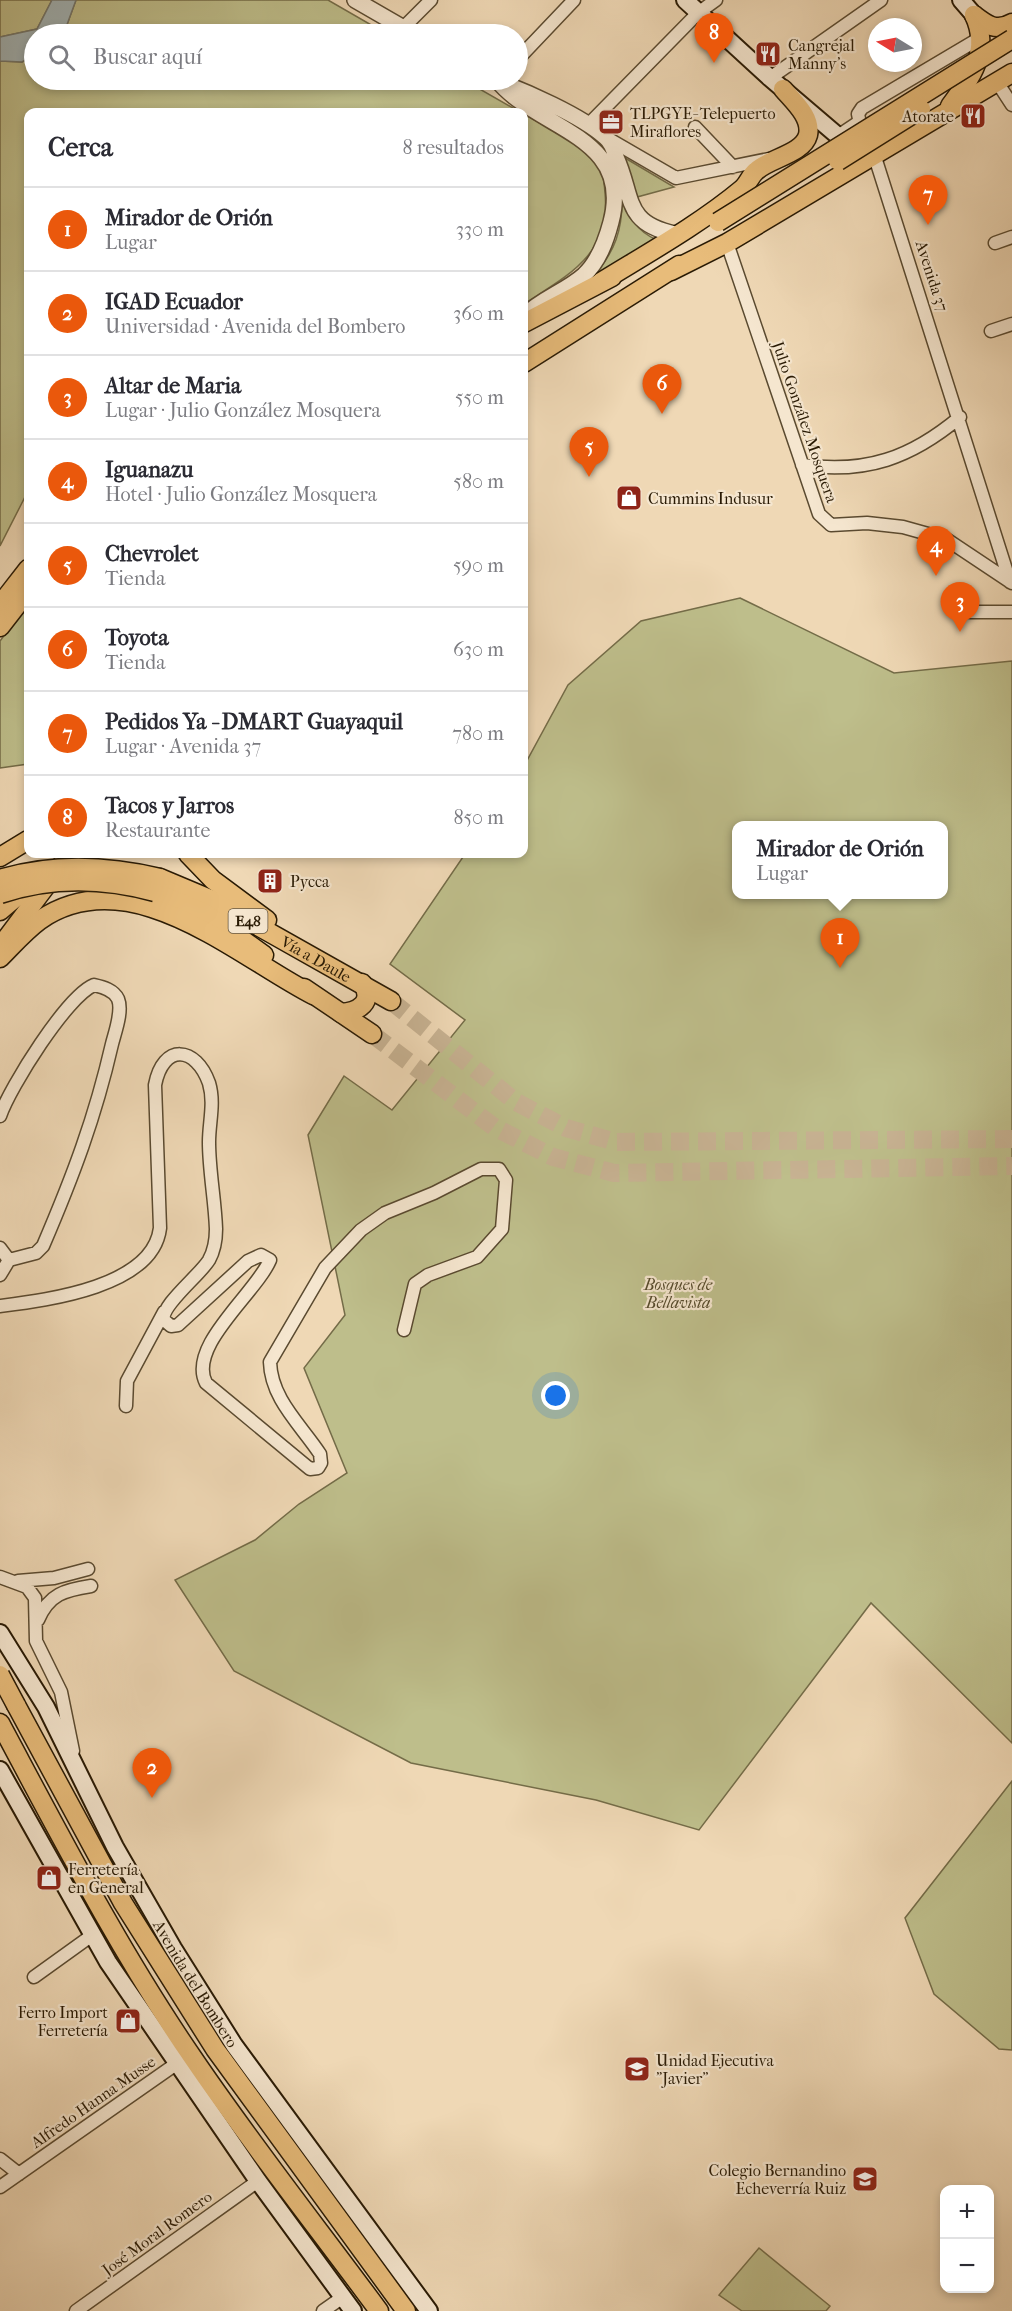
<!DOCTYPE html>
<html lang="es">
<meta charset="utf-8">
<style>
:root{--surface:#fff;--page:#f7f7f7;--text:#2b2b33;--muted:#7c7c81;--line:#e1e1e2;--accent:#ea580c}
body{margin:0;font-family:"IM FELL French Canon",serif;background:var(--page);color:var(--text)}
.controls{position:absolute;right:18px;bottom:18px;display:grid;overflow:hidden;border-radius:12px;box-shadow:0 3px 9px #0003}
.controls button{width:54px;height:54px;display:grid;place-items:center;padding:0;border:0;border-bottom:2px solid var(--line);background:var(--surface);color:var(--text);font:30px sans-serif}
.compass{position:absolute;left:868px;top:18px;width:54px;height:54px;border-radius:50%;background:var(--surface);box-shadow:0 3px 9px #0003;rotate:280deg}
.you{position:absolute;left:556px;top:1396px;width:21px;height:21px;margin:-15px;border:4px solid #fff;border-radius:50%;background:#1a73e8;box-shadow:0 0 0 9px #1a73e833}
.badge{display:grid;place-items:center;width:39px;height:39px;border-radius:50%;background:var(--accent);color:#fff;font-size:20px;font-weight:700}
.pin{position:absolute;translate:-50% -50px;filter:drop-shadow(0 2px 3px #0008)}
.pin::after{content:'';position:absolute;top:32px;width:21px;height:18px;background:inherit;clip-path:polygon(0 0,100% 0,50% 100%)}
.popup{position:absolute;left:732px;top:821px;width:216px;height:78px;box-sizing:border-box;display:grid;place-content:center;border-radius:12px;background:var(--surface);filter:drop-shadow(0 2px 4px #0005);font-size:20px;white-space:nowrap;color:var(--muted)}
.popup b{font-size:22px;color:var(--text)}
.popup::after{content:'';position:absolute;left:50%;top:100%;margin-left:-12px;border:12px solid transparent;border-top-color:var(--surface)}
.list{margin:0;padding:0;list-style:none}
h2{display:flex;justify-content:space-between;align-items:center;height:78px;margin:0;padding:0 24px;font-size:26px}
h2 small{font-size:20px;font-weight:400;color:var(--muted)}
.list li{display:grid;grid-template-columns:39px 1fr auto;gap:18px;align-items:center;box-sizing:border-box;height:84px;padding:0 24px;border-top:2px solid var(--line)}
.list b{display:block;font-size:22px;white-space:nowrap}
.list p{margin:0;font-size:20px;white-space:nowrap;color:var(--muted)}
.list em{font-size:20px;font-style:normal;color:var(--muted)}
.icon{flex:none;width:33px;height:33px;fill:none;stroke:currentColor;stroke-width:2;stroke-linecap:round;stroke-linejoin:round}
.map{position:relative;flex:none;width:1012px;height:2311px;overflow:hidden}
.search{position:absolute;background:var(--surface);box-shadow:0 3px 9px #0003;left:24px;top:24px;width:504px;height:66px;display:flex;align-items:center;gap:15px;box-sizing:border-box;padding:0 21px;border-radius:33px;color:var(--muted);font-size:22px}
.panel{position:absolute;background:var(--surface);box-shadow:0 3px 9px #0003;left:24px;top:108px;width:504px;height:750px;border-radius:12px}
.map>svg:first-child{display:block}
.green{fill:#bebe8b;stroke:#746c48;stroke-width:1.5;fill-rule:evenodd}
.water{fill:#a1b6ba;stroke:#717871;stroke-width:1.5}
.lines{fill:none;stroke-linecap:round;stroke-linejoin:round}
.primary-tunnel{stroke:#c7b292;stroke-width:18;stroke-dasharray:18 9;stroke-linecap:butt}
.minor-casing{stroke:#5a4a30;stroke-width:15}
.tertiary-casing{stroke:#5a4a30;stroke-width:18}
.secondary-casing{stroke:#291a04;stroke-width:20}
.primary-casing{stroke:#291a04;stroke-width:21}
.minor{stroke:#f5e6cf;stroke-width:12}
.tertiary{stroke:#f5e6cf;stroke-width:15}
.secondary{stroke:#f5e6cf;stroke-width:16}
.primary{stroke:#e8bc7a;stroke-width:18}
.primary-bridge-casing{stroke:#291a04;stroke-width:21;stroke-linecap:butt}
.primary-bridge{stroke:#e8bc7a;stroke-width:18}
.labels{text-anchor:middle;dominant-baseline:central;stroke-width:4.5;stroke-linejoin:round;paint-order:stroke}
.shield{fill:#f5e6cf;stroke:#665741;stroke-width:1.5}
.shield-label{font-size:15px;font-weight:bold;fill:#291a04}
.poi-label{font-size:16px;fill:#291a04;stroke:#f5e6cf;text-anchor:start}
.street-label{font-size:16px;fill:#291a04;stroke:#f5e6cf}
.park-label{font-size:16px;font-style:italic;fill:#564b2c;stroke:#f5e6cf}
</style>
<div class="map">
<svg width="1012" height="2311" viewBox="0 0 1012 2311">
<rect width="100%" height="100%" fill="#efd8b5"/>
<filter id="stains"><feTurbulence type="fractalNoise" baseFrequency=".00333" numOctaves="4"/><feColorMatrix values="0 0 0 0 .2 0 0 0 0 .09 0 0 0 0 .02 0 0 0 .5 -.17"/></filter>
<radialGradient id="worn" r=".72"><stop offset=".6" stop-color="#630" stop-opacity="0"/><stop offset="1" stop-color="#630" stop-opacity=".3"/></radialGradient>
<path class="green" d="M0 0H52L37 29 0 37Z
M76 0H328L387 34H61L65 30Z
M34 55V80H464L520 112H28V491L0 546V61L22 62Z
M524 114C544 126 569 137 588 151 601 162 604 178 605 193 611 255 568 275 524 304Z
M620 155 674 187 637 197Z
M622 195C629 217 636 231 657 240L592 277C615 253 623 229 622 195Z
M740 598 894 673 1012 661V1743L871 1603 699 1830 596 1800 411 1763 234 1671 175 1580 255 1540 299 1504 347 1473 304 1368 345 1315 308 1135 344 1076 392 1110 465 1020 390 964 465 854H524V766L568 685 641 621ZM736 826H944V894H736Z
M28 604V764L0 768V641Z
M1012 1781V2050L999 2049 934 1994 905 1918Z
M759 2248 830 2306 826 2311H742L719 2295Z"/>
<path class="water" d="M52 0H76L65 30 60 34H34V55L22 62 0 61V37L37 29Z"/>
<g class="lines">
<path class="primary-tunnel" d="M391 1001 516 1102 566 1128 616 1142 1012 1139
M372 1034 494 1127 553 1157 614 1173 1012 1166"/>
<g class="minor-casing">
<path id="minor" d="M403 28 431 0
M518 59 574 0
M770 78 881 0
M997 82 1012 105
M588 125 698 13 716 0
M695 127 733 167
M838 136 859 122
M607 138 676 178 769 159
M863 138 858 114 862 108 975 41
M874 154 1010 582
M727 243 819 514 831 525 867 523 903 527 946 539 1012 583
M995 243 1012 237
M991 331 1012 324
M802 465C866 474 911 458 960 417
M970 612H1012
M0 1116C10 1087 67 996 94 985 103 987 114 990 118 999 123 1011 115 1032 112 1044 95 1118 73 1176 43 1246L36 1253 9 1260
M0 1248 9 1260
M0 1275 9 1260
M0 1306C47 1300 153 1287 160 1228L155 1085C163 1043 196 1046 209 1083 215 1103 209 1122 209 1142 209 1171 215 1200 216 1229 216 1239 214 1251 209 1260 200 1275 160 1306 164 1320L171 1326 178 1325 248 1261 261 1255 270 1260C256 1293 187 1346 206 1383L310 1469 318 1468 321 1463 320 1454C301 1425 271 1399 270 1362L325 1268 361 1230 385 1213 434 1193 481 1169H499L506 1180 502 1229 477 1257 428 1275 415 1284 404 1330
M126 1406 127 1381 164 1312
M0 1577 27 1587 35 1598 36 1641 61 1692 73 1751
M18 1581 54 1578 88 1569
M38 1620C49 1594 65 1590 91 1586
M34 1977 91 1936
M0 2159 19 2174
M0 2187 176 2064
M76 2311 258 2181
M323 2311 343 2297"/>
</g>
<g class="tertiary-casing">
<path id="tertiary" d="M355 0 414 34
M495 80C525 91 582 116 605 137 610 141 614 150 616 157 634 197 623 223 675 234
M497 80C537 130 634 135 611 222 606 241 599 261 584 275 566 291 541 299 524 316"/>
</g>
<g class="secondary-casing">
<g id="secondary">
<path d="M685 0 770 78 838 136 857 147"/>
<path d="M961 0 974 15"/>
<path id="s1" d="M0 1633 46 1707 115 1847 173 1948 234 2045 429 2311"/>
<path d="M0 1770 108 1962 258 2181 353 2311"/>
</g>
</g>
<g class="primary-casing">
<g id="primary">
<path d="M974 15C987 25 996 32 1012 23"/>
<path d="M950 106C971 78 991 51 974 15"/>
<path d="M671 271 727 243 1012 73"/>
<path d="M601 282C648 253 700 224 742 189 748 184 750 176 756 171 770 158 803 154 808 135 812 117 793 101 783 89"/>
<path d="M524 323 612 277"/>
<path d="M524 363 679 265"/>
<path d="M0 605 28 569"/>
<path d="M0 627 28 591"/>
<path d="M188 854 213 880 267 920"/>
<path d="M0 857 28 840"/>
<path id="s2" d="M160 878 210 899 391 1001"/>
<path d="M155 892 205 913 264 955"/>
<path d="M0 911 33 883"/>
<path d="M3 943 70 854"/>
<path d="M0 958C13 945 25 931 40 920 130 858 237 956 313 995"/>
<path d="M304 988 372 1034"/>
<path d="M341 1013C358 1012 375 1002 362 983"/>
<path d="M16 1705 123 1903 215 2049 406 2311"/>
<path d="M0 1723C61 1837 120 1952 193 2058 252 2145 317 2227 379 2311"/>
</g>
</g>
<use href="#minor" class="minor"/>
<use href="#tertiary" class="tertiary"/>
<use href="#secondary" class="secondary"/>
<use href="#primary" class="primary"/>
<g class="primary-bridge-casing">
<path id="primary-bridge" d="M838 161 921 109
M718 222 1012 39
M0 879C53 863 106 865 160 878
M0 894C50 877 104 878 155 892
M0 1675 16 1705"/>
</g>
<use href="#primary-bridge" class="primary-bridge"/>
</g>
<defs>
<g id="restaurant-square" transform="scale(1.35)"><rect x="-9" y="-9" width="18" height="18" rx="4" fill="#8f2418" stroke="#f5e6cf"/><path d="M-5-6h1v4h1v-4h1v4h1v-4h1v5L-1.5 .5V6h-2V.5L-5-1ZM5-6V6H3V1.5H1.5Q1.5-4 5-6Z" fill="#fff"/></g>
<g id="office-square" transform="scale(1.35)"><rect x="-9" y="-9" width="18" height="18" rx="4" fill="#8f2418" stroke="#f5e6cf"/><path d="M-6-3h4V-5.5h4V-3h4V5H-6ZM-1-4.5V-3h2v-1.5ZM-6 0V1H6V0Z" fill="#fff"/></g>
<g id="shop-square" transform="scale(1.35)"><rect x="-9" y="-9" width="18" height="18" rx="4" fill="#8f2418" stroke="#f5e6cf"/><path d="M-5-2.5h2.3a2.7 3.5 0 0 1 5.4 0H5L5.5 6h-11ZM-1.5-2.5h3a1.5 2.3 0 0 0-3 0Z" fill="#fff"/></g>
<g id="building-square" transform="scale(1.35)"><rect x="-9" y="-9" width="18" height="18" rx="4" fill="#8f2418" stroke="#f5e6cf"/><path d="M-4-6H4V6H1V3H-1V6H-4ZM-2.5-4.3h1.7v1.8h-1.7ZM.8-4.3h1.7v1.8H.8ZM-2.5-1h1.7V.8h-1.7ZM.8-1h1.7V.8H.8Z" fill="#fff"/></g>
<g id="school-square" transform="scale(1.35)"><rect x="-9" y="-9" width="18" height="18" rx="4" fill="#8f2418" stroke="#f5e6cf"/><path d="M0-5L7-2L0 1L-7-2ZM-4 1L0 2.5L4 1V4Q0 6-4 4Z" fill="#fff"/></g>
</defs>
<g fill-rule="evenodd">
<use href="#restaurant-square" x="768" y="54"/>
<use href="#restaurant-square" x="973" y="116"/>
<use href="#office-square" x="611" y="122"/>
<use href="#shop-square" x="629" y="498"/>
<use href="#building-square" x="270" y="881"/>
<use href="#shop-square" x="49" y="1878"/>
<use href="#shop-square" x="128" y="2021"/>
<use href="#school-square" x="637" y="2069"/>
<use href="#school-square" x="865" y="2179"/>
</g>
<g class="labels">
<rect class="shield" x="228.5" y="909" width="39" height="24" rx="4.5"/>
<g class="shield-label">
<text x="248" y="921">E48</text>
</g>
<g class="poi-label">
<text x="788" y="45">Cangrejal<tspan x="788" dy="18">Manny's</tspan></text>
<text x="630" y="113">TLPGYE- Telepuerto<tspan x="630" dy="18">Miraflores</tspan></text>
<text x="954" y="116" text-anchor="end">Atorate</text>
<text x="648" y="498">Cummins Indusur</text>
<text x="290" y="881">Pycca</text>
<text x="68" y="1869">Ferretería<tspan x="68" dy="18">en General</tspan></text>
<text x="108" y="2012" text-anchor="end">Ferro Import<tspan x="108" dy="18">Ferretería</tspan></text>
<text x="656" y="2060">Unidad Ejecutiva<tspan x="656" dy="18">"Javier"</tspan></text>
<text x="846" y="2170" text-anchor="end">Colegio Bernandino<tspan x="846" dy="18">Echeverría Ruiz</tspan></text>
</g>
<g class="street-label">
<text transform="translate(932 276) rotate(72)">Avenida 37</text>
<text transform="translate(805 422) rotate(71)">Julio González Mosquera</text>
<text stroke="none"><textPath href="#s2" startOffset="176">Vía a Daule</textPath></text>
<text stroke="none"><textPath href="#s1" startOffset="402">Avenida del Bombero</textPath></text>
<text transform="translate(93 2102) rotate(-35)">Alfredo Hanna Musse</text>
<text transform="translate(157 2233) rotate(-36)">José Moral Romero</text>
</g>
<g class="park-label">
<text x="678" y="1284">Bosques de<tspan x="678" dy="18">Bellavista</tspan></text>
</g>
</g>
<rect width="100%" height="100%" filter="url(#stains)"/>
<rect width="100%" height="100%" fill="url(#worn)"/>
</svg>
<div class="controls">
<button>+</button>
<button>−</button>
</div>
<svg class="compass" viewBox="-18 -18 36 36"><path d="M0-13l5 13h-10z" fill="#e53935"/><path d="M0 13l5-13h-10z" fill="#7c7c81"/></svg>
<div class="you"></div>
<div class="pin badge" style="left:840px;top:968px">1</div>
<div class="popup"><b>Mirador de Orión</b>Lugar</div>
<div class="pin badge" style="left:152px;top:1798px">2</div>
<div class="pin badge" style="left:960px;top:632px">3</div>
<div class="pin badge" style="left:936px;top:576px">4</div>
<div class="pin badge" style="left:589px;top:477px">5</div>
<div class="pin badge" style="left:662px;top:414px">6</div>
<div class="pin badge" style="left:928px;top:225px">7</div>
<div class="pin badge" style="left:714px;top:63px">8</div>
<div class="search"><svg class="icon" aria-label="search" viewBox="0 0 24 24"><circle cx="10" cy="10" r="6"/><path d="M15 15l6 6"/></svg>Buscar aquí</div>
<section class="panel">
<h2>Cerca<small>8 resultados</small></h2>
<ul class="list">
<li><span class="badge">1</span><div><b>Mirador de Orión</b><p>Lugar</p></div><em>330 m</em></li>
<li><span class="badge">2</span><div><b>IGAD Ecuador</b><p>Universidad · Avenida del Bombero</p></div><em>360 m</em></li>
<li><span class="badge">3</span><div><b>Altar de Maria</b><p>Lugar · Julio González Mosquera</p></div><em>550 m</em></li>
<li><span class="badge">4</span><div><b>Iguanazu</b><p>Hotel · Julio González Mosquera</p></div><em>580 m</em></li>
<li><span class="badge">5</span><div><b>Chevrolet</b><p>Tienda</p></div><em>590 m</em></li>
<li><span class="badge">6</span><div><b>Toyota</b><p>Tienda</p></div><em>630 m</em></li>
<li><span class="badge">7</span><div><b>Pedidos Ya - DMART Guayaquil</b><p>Lugar · Avenida 37</p></div><em>780 m</em></li>
<li><span class="badge">8</span><div><b>Tacos y Jarros</b><p>Restaurante</p></div><em>850 m</em></li>
</ul>
</section>
</div>
